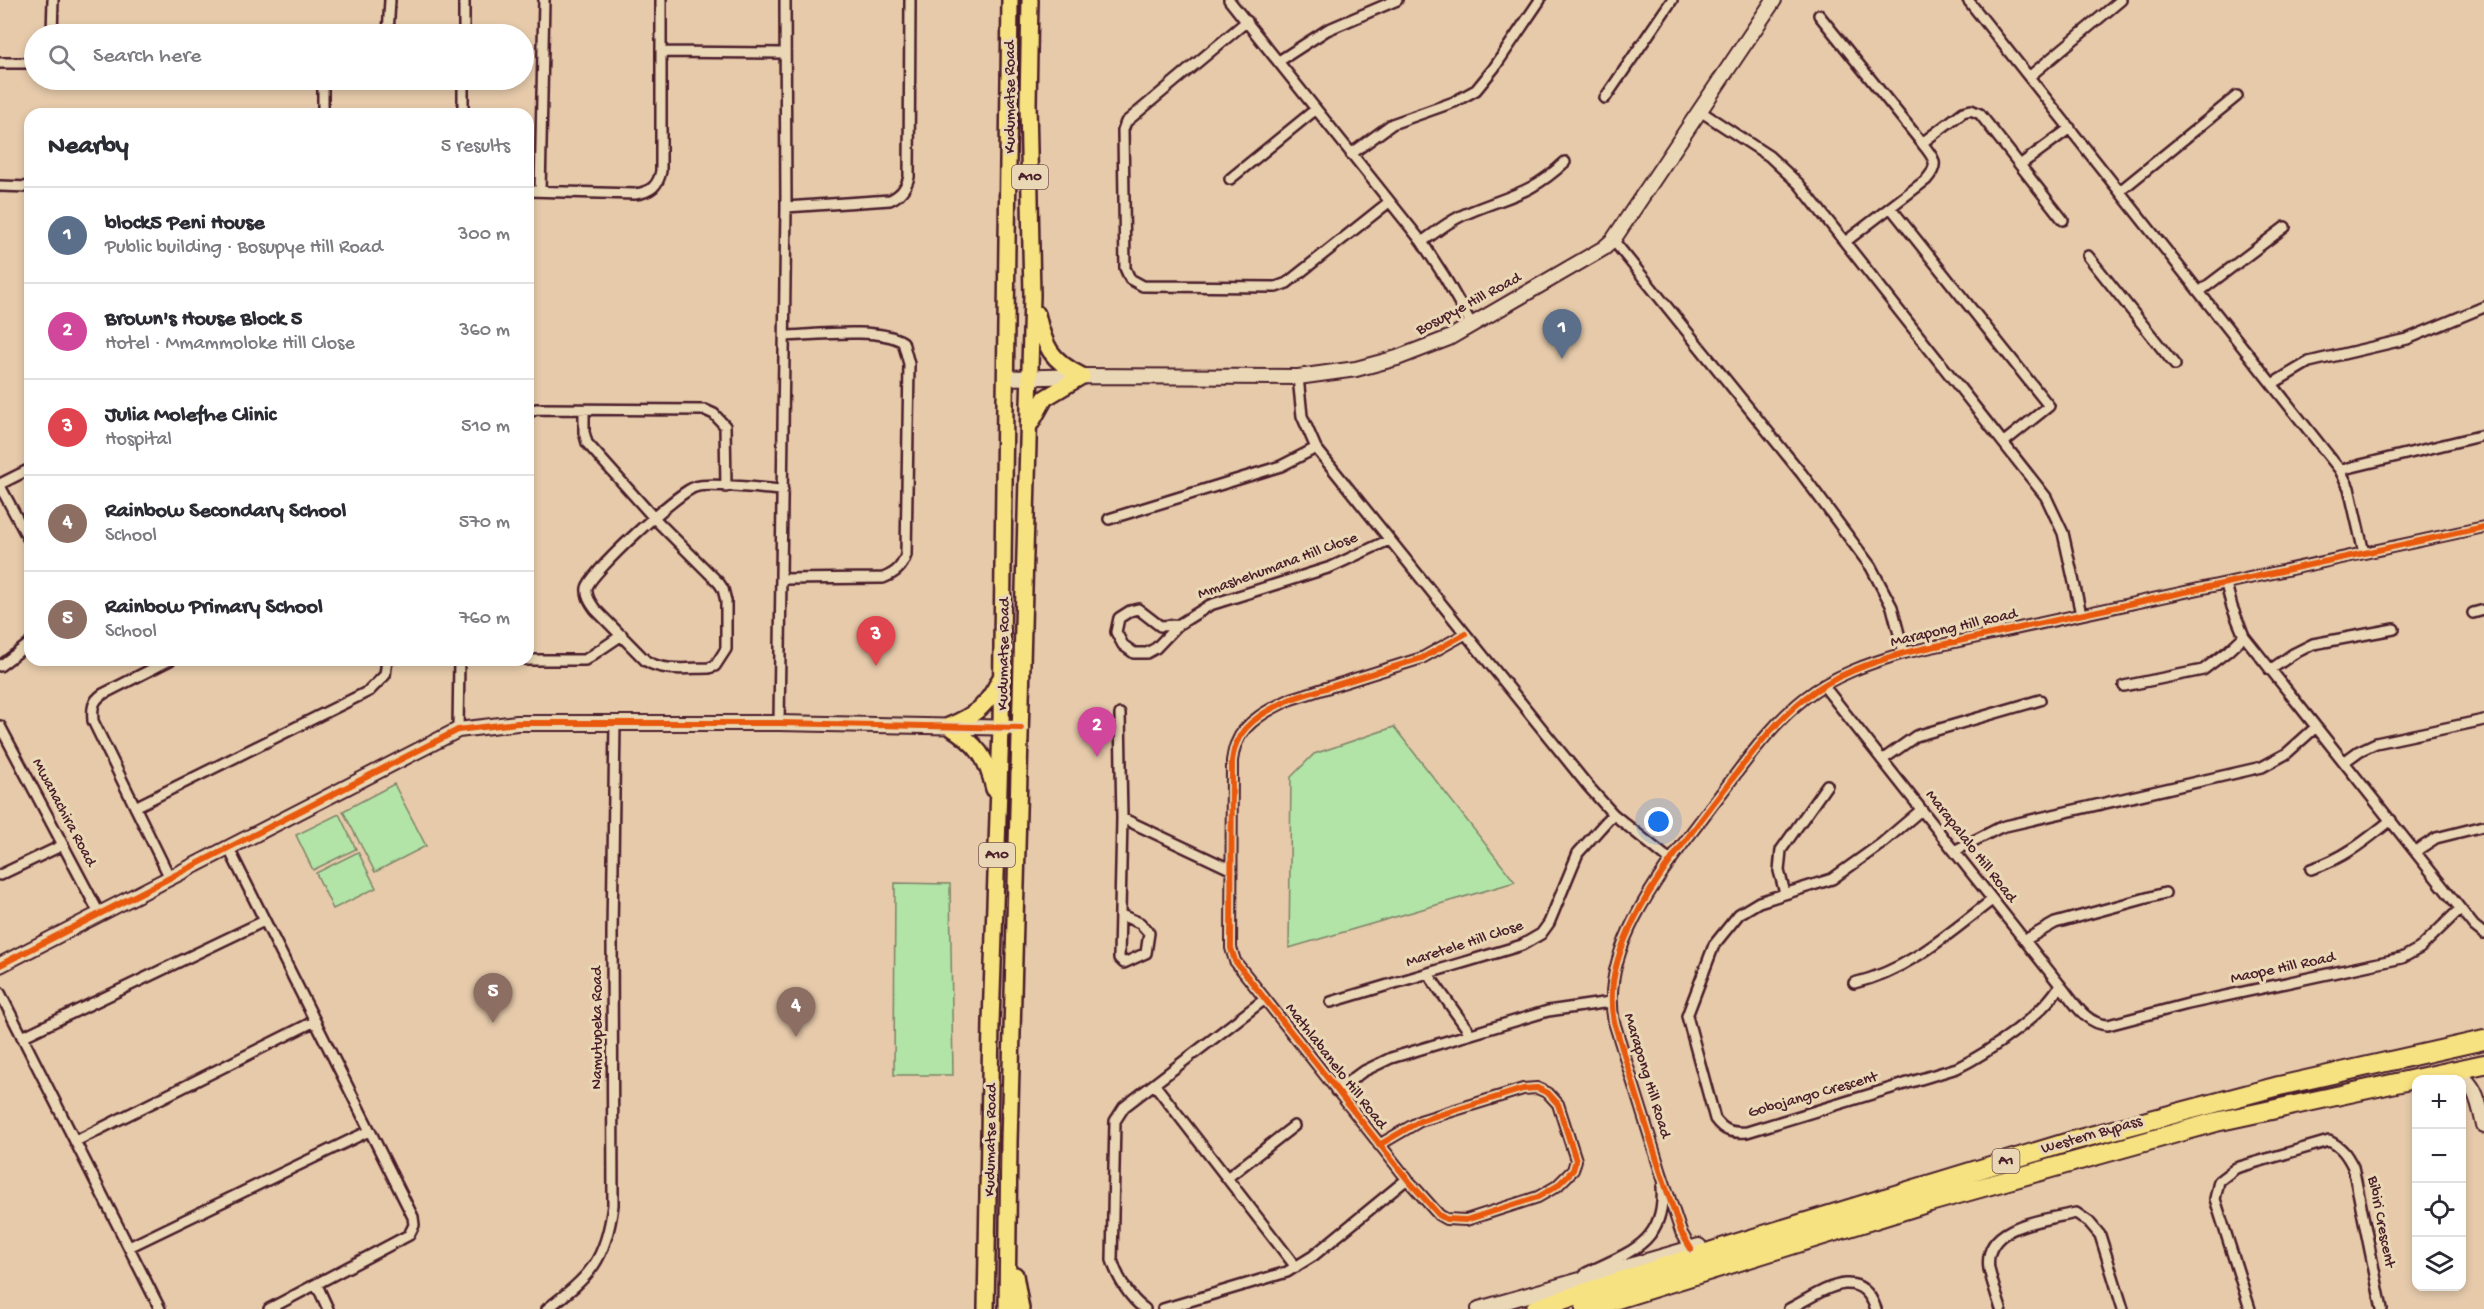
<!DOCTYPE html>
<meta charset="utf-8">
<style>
:root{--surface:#fff;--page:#f2f2f3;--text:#2b2b33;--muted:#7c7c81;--line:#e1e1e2;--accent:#111827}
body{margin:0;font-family:"Gochi Hand",sans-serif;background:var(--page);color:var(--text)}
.controls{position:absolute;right:18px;bottom:18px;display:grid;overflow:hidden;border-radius:12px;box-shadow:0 3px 9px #0003}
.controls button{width:54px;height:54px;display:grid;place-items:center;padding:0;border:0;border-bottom:2px solid var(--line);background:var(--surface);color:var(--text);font:30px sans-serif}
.you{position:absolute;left:1659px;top:822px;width:21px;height:21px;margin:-15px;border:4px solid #fff;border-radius:50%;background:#1a73e8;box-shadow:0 0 0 9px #1a73e833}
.badge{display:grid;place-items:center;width:39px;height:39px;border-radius:50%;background:var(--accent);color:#fff;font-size:20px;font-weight:700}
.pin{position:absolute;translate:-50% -50px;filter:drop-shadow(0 2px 3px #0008)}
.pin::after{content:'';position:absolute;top:32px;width:21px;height:18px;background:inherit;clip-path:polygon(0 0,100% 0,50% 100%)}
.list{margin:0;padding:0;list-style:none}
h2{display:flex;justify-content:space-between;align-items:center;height:78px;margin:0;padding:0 24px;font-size:26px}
h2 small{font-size:20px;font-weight:400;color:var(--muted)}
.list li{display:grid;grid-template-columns:39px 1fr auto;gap:18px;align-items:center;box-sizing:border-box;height:96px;padding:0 24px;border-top:2px solid var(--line)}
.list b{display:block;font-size:22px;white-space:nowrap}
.list p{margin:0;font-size:20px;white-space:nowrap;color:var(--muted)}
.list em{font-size:20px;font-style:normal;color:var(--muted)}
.icon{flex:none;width:33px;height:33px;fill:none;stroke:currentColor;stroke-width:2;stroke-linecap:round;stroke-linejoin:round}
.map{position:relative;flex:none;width:2484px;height:1309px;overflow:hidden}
.search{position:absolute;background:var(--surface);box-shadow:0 3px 9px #0003;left:24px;top:24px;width:510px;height:66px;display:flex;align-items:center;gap:15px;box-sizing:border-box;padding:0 21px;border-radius:33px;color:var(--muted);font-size:22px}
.panel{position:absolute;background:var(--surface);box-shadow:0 3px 9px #0003;left:24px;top:108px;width:510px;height:558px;border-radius:18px}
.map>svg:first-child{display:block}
.green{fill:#b1e4a6;stroke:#7e8268;stroke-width:1.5}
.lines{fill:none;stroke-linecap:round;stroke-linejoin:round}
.street-casing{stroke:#4a1f2b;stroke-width:14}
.secondary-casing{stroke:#4a1f2b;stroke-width:18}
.primary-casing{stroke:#4a1f2b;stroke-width:20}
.highway-casing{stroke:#4a1f2b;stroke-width:22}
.street{stroke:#ead7b5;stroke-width:9}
.secondary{stroke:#ead7b5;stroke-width:14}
.primary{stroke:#f7e281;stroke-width:15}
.highway{stroke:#f7e281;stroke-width:18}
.cycleway-casing{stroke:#ead7b5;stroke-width:10}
.cycleway{stroke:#e8590c;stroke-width:6}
.labels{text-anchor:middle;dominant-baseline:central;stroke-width:6;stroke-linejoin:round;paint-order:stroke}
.shield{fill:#ead7b5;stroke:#7a5654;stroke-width:1.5}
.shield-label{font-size:15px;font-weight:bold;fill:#4a1f2b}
.street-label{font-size:16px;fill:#4a1f2b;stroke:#ead7b5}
</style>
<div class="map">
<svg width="2484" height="1309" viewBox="0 0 2484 1309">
<rect width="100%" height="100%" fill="#e6caaa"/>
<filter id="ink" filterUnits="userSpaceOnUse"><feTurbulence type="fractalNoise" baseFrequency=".0167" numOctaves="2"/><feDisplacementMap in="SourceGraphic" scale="12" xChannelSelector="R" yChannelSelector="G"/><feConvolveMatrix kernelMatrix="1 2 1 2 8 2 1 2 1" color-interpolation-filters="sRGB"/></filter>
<g filter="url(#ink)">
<path class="green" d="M1394 727 1515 882 1289 948 1291 777 1314 754Z
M394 784 426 846 375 872 343 811Z
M339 814 356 849 313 870 296 835Z
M358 852 376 888 333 909 316 873Z
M895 883 950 884 953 1075H894Z"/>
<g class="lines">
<g class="street-casing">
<path id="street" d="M1229 0 1422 242 1444 276 1472 325
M1968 0 2340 470 2349 488 2364 553
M1819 15 1922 143C1933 158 1941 163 1926 180L1845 242
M1247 21 1126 122 1123 130 1125 268 1130 279 1143 286 1276 287 1287 283 1389 202
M52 34 53 0
M388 34 390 0
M464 34V0
M661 52 784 53
M1279 61 1327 30 1397 0
M0 63H34
M2030 76 2121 0
M1605 98 1672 0
M1700 111 1769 156 1799 184 2046 497 2063 533 2081 614
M323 114V80
M463 114V80
M1922 143 1963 112 1971 110 1980 114 2063 220
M1351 154 1392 124 1454 102 1476 90 1494 68 1540 0
M2020 165 2070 128
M1230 179 1316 109
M0 186 30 187
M528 191 635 194C651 192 658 186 661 171V0
M540 191 544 0
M2120 191 2237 96
M786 207 890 200C901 195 906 188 909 177L910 0
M1891 208 2049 406 2004 442
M1613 240 1802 474 1871 567 1892 607 1904 653
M1422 242C1437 231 1452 219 1470 212 1511 195 1531 194 1565 162
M2088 256 2175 365
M2199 292 2285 227
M1298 377 1302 416 1316 448 1588 786 1613 814 1671 861
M2272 384 2309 362 2407 339 2484 307
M584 410V432L587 443 654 518 719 583 723 589 726 601V649L715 666 709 668C688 668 664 672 646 661L595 609C590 602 586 596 587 588 590 573 678 492 695 487 709 482 764 489 783 490
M528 413 536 409 705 410 714 414 725 426 726 487
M2340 470 2484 435
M0 484 30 469
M0 486 30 542
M1109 519 1281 466 1316 448
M782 579 883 578C896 573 902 567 906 555L909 364 903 342C879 327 815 335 785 336
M2226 584 2232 607 2244 636 2474 926 2484 934
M2473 613 2484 610
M1178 625 1160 626 1138 609 1130 611 1119 618 1116 632 1123 645 1134 653H1147L1156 648 1178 625 1210 605 1331 567 1389 540
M528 660H585L622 635
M0 666 30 643
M2270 670 2293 654 2313 644 2394 629
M1823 685 2060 985C2074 1002 2085 1024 2108 1025L2188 1004 2402 958 2420 948 2460 909
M2124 686 2203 670 2228 651 2244 636
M1120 714 1122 818 1119 958 1124 963 1146 953 1149 933 1140 923 1121 915
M779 723 786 207 785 0
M0 726 99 913
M458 730 459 660
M1882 760 1916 736 2040 700
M2344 762 2359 751 2376 743 2484 720
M135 807 369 691 385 675 387 660
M1921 810 1881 844 1832 879 1759 902 1739 914 1714 945 1687 1016 1715 1119C1724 1131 1731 1133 1747 1132L1957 1068C1988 1053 2044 1014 2060 985
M1122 818 1230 869
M228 847 413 1217 414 1225 409 1235 269 1309
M1954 851 2001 827 2262 767 2286 754 2316 727
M2416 851 2436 838 2484 826
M2311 869C2343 859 2365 841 2391 820
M0 875 63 845
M170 878 93 721C92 709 92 701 103 694L170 660
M1785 893 1779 871 1781 850 1827 785
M2025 940 2055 923 2165 893
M1428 974 1470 1033
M1854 983C1909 970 1948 934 1992 900
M0 993 160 1309
M1331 1002 1509 949 1522 945 1541 934 1549 923 1578 853 1613 814
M22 1037 264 921
M1155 1085 1296 1267
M1336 1091 1362 1072 1391 1058 1548 1011 1610 1002
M76 1141 315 1021
M1379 1145 1420 1121 1523 1089 1537 1088 1548 1093 1558 1104 1576 1160 1573 1170 1557 1186 1538 1197 1466 1220 1446 1219 1439 1215 1407 1179 1235 961 1231 948 1232 761C1233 755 1234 747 1237 742 1245 721 1272 708 1291 699L1422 658 1465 634
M1227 1178 1294 1126
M129 1247 369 1131
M1691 1249 1681 1232 1661 1173 1614 1022C1598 945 1670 862 1713 804 1742 767 1768 727 1805 698 1834 675 1870 663 1904 653L2484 527
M1586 1273C1628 1253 1666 1243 1662 1187
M317 1285 328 1309
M547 1309C590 1276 606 1261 613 1205L612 934 615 723
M1145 1309C1130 1299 1117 1277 1112 1260L1115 1121 1124 1107 1265 999
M1163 1309 1287 1272 1313 1256 1407 1179
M1789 1309C1819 1294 1859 1261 1876 1309
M2001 1309C1997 1296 1992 1282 1989 1269 1982 1224 2046 1220 2076 1213L2089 1222 2100 1235 2123 1309
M2250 1309 2215 1199 2219 1181 2236 1168 2329 1141C2342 1147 2347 1155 2353 1167L2382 1309"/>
</g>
<g class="secondary-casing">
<path id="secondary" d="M1005 378 1082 376 1298 377 1356 369 1397 358 1449 338 1604 248 1613 240 1774 0
M0 965 458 730 517 723H779L1021 728
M2449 1071C2475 1078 2479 1102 2484 1126
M1479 1309 1699 1246"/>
</g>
<g class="primary-casing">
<path id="primary" d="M1037 314C1044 346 1051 361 1082 376
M1031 423 1045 398 1082 376
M949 726C977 744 987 757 994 789
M949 726C977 714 987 706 1000 679
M1015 1275 1021 1309
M986 1309 991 1023 1001 727 1010 0
M1007 1309 1009 1142 1032 295 1028 103 1030 0"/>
</g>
<g class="highway-casing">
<path id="highway" d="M1535 1309 1731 1245 2072 1141 2279 1086 2484 1040
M1585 1309 1930 1202 2216 1122 2484 1064"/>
</g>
<use href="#street" class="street"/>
<use href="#secondary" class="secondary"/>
<use href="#primary" class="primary"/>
<use href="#highway" class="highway"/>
<g class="cycleway-casing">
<path id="cycleway" d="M0 965 458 730 517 723H779L1021 728
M1379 1145 1420 1121 1523 1089 1537 1088 1548 1093 1558 1104 1576 1160 1573 1170 1557 1186 1538 1197 1466 1220 1446 1219 1439 1215 1407 1179 1235 961 1231 948 1232 761C1233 755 1234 747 1237 742 1245 721 1272 708 1291 699L1422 658 1465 634
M1691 1249 1681 1232 1661 1173 1614 1022C1598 945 1670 862 1713 804 1742 767 1768 727 1805 698 1834 675 1870 663 1904 653L2484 527"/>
</g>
<use href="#cycleway" class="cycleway"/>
</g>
</g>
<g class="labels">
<g class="shield">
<rect x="1012" y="165" width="36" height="24" rx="4.5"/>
<rect x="979" y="843" width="36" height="24" rx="4.5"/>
<rect x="1992.5" y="1149" width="27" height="24" rx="4.5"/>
</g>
<g class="shield-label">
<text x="1030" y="177">A10</text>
<text x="997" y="855">A10</text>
<text x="2006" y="1161">A1</text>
</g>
<g class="street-label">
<text transform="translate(1011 97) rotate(-90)">Kudumatse Road</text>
<text transform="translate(1469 305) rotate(-28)">Bosupye Hill Road</text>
<text transform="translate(1278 567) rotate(-20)">Mmashehumana Hill Close</text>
<text transform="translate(1954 629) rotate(-13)">Marapong Hill Road</text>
<text transform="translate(1005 654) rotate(-89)">Kudumatse Road</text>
<text transform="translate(63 813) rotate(62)">Mwanachira Road</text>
<text transform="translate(1970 847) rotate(52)">Marapalalo Hill Road</text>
<text transform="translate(1465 945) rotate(-18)">Maretele Hill Close</text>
<text transform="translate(2283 969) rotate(-12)">Maope Hill Road</text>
<text transform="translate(598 1028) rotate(-90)">Namutupeka Road</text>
<text transform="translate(1335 1067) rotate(52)">Mathlabanelo Hill Road</text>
<text transform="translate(1646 1076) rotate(73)">Marapong Hill Road</text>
<text transform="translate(1813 1096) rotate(-16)">Gobojango Crescent</text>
<text transform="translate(2092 1136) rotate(-16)">Western Bypass</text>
<text transform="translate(992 1140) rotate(-89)">Kudumatse Road</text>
<text transform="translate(2380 1222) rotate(79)">Bibiri Crescent</text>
</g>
</g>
</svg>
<div class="controls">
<button>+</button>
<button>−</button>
<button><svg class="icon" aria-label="locate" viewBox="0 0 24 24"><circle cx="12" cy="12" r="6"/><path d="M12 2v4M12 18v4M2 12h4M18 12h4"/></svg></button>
<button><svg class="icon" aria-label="layers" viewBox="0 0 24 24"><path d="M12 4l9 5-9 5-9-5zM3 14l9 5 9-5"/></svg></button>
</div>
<div class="you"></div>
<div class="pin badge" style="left:1562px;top:359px;background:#5c6f8a">1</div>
<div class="pin badge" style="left:1097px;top:757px;background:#d1479c">2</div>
<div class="pin badge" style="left:876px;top:666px;background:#e0444e">3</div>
<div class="pin badge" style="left:796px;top:1037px;background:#8d6e63">4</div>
<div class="pin badge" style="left:493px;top:1023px;background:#8d6e63">5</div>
<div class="search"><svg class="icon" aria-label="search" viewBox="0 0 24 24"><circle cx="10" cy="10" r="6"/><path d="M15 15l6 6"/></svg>Search here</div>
<section class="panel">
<h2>Nearby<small>5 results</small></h2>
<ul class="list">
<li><span class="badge" style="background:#5c6f8a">1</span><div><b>block5 Peni House</b><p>Public building · Bosupye Hill Road</p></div><em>300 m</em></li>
<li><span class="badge" style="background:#d1479c">2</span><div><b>Brown's House Block 5</b><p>Hotel · Mmammoloke Hill Close</p></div><em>360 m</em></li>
<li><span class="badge" style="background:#e0444e">3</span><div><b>Julia Molefhe Clinic</b><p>Hospital</p></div><em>510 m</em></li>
<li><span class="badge" style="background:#8d6e63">4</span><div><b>Rainbow Secondary School</b><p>School</p></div><em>570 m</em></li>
<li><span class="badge" style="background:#8d6e63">5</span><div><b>Rainbow Primary School</b><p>School</p></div><em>760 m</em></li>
</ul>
</section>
</div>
